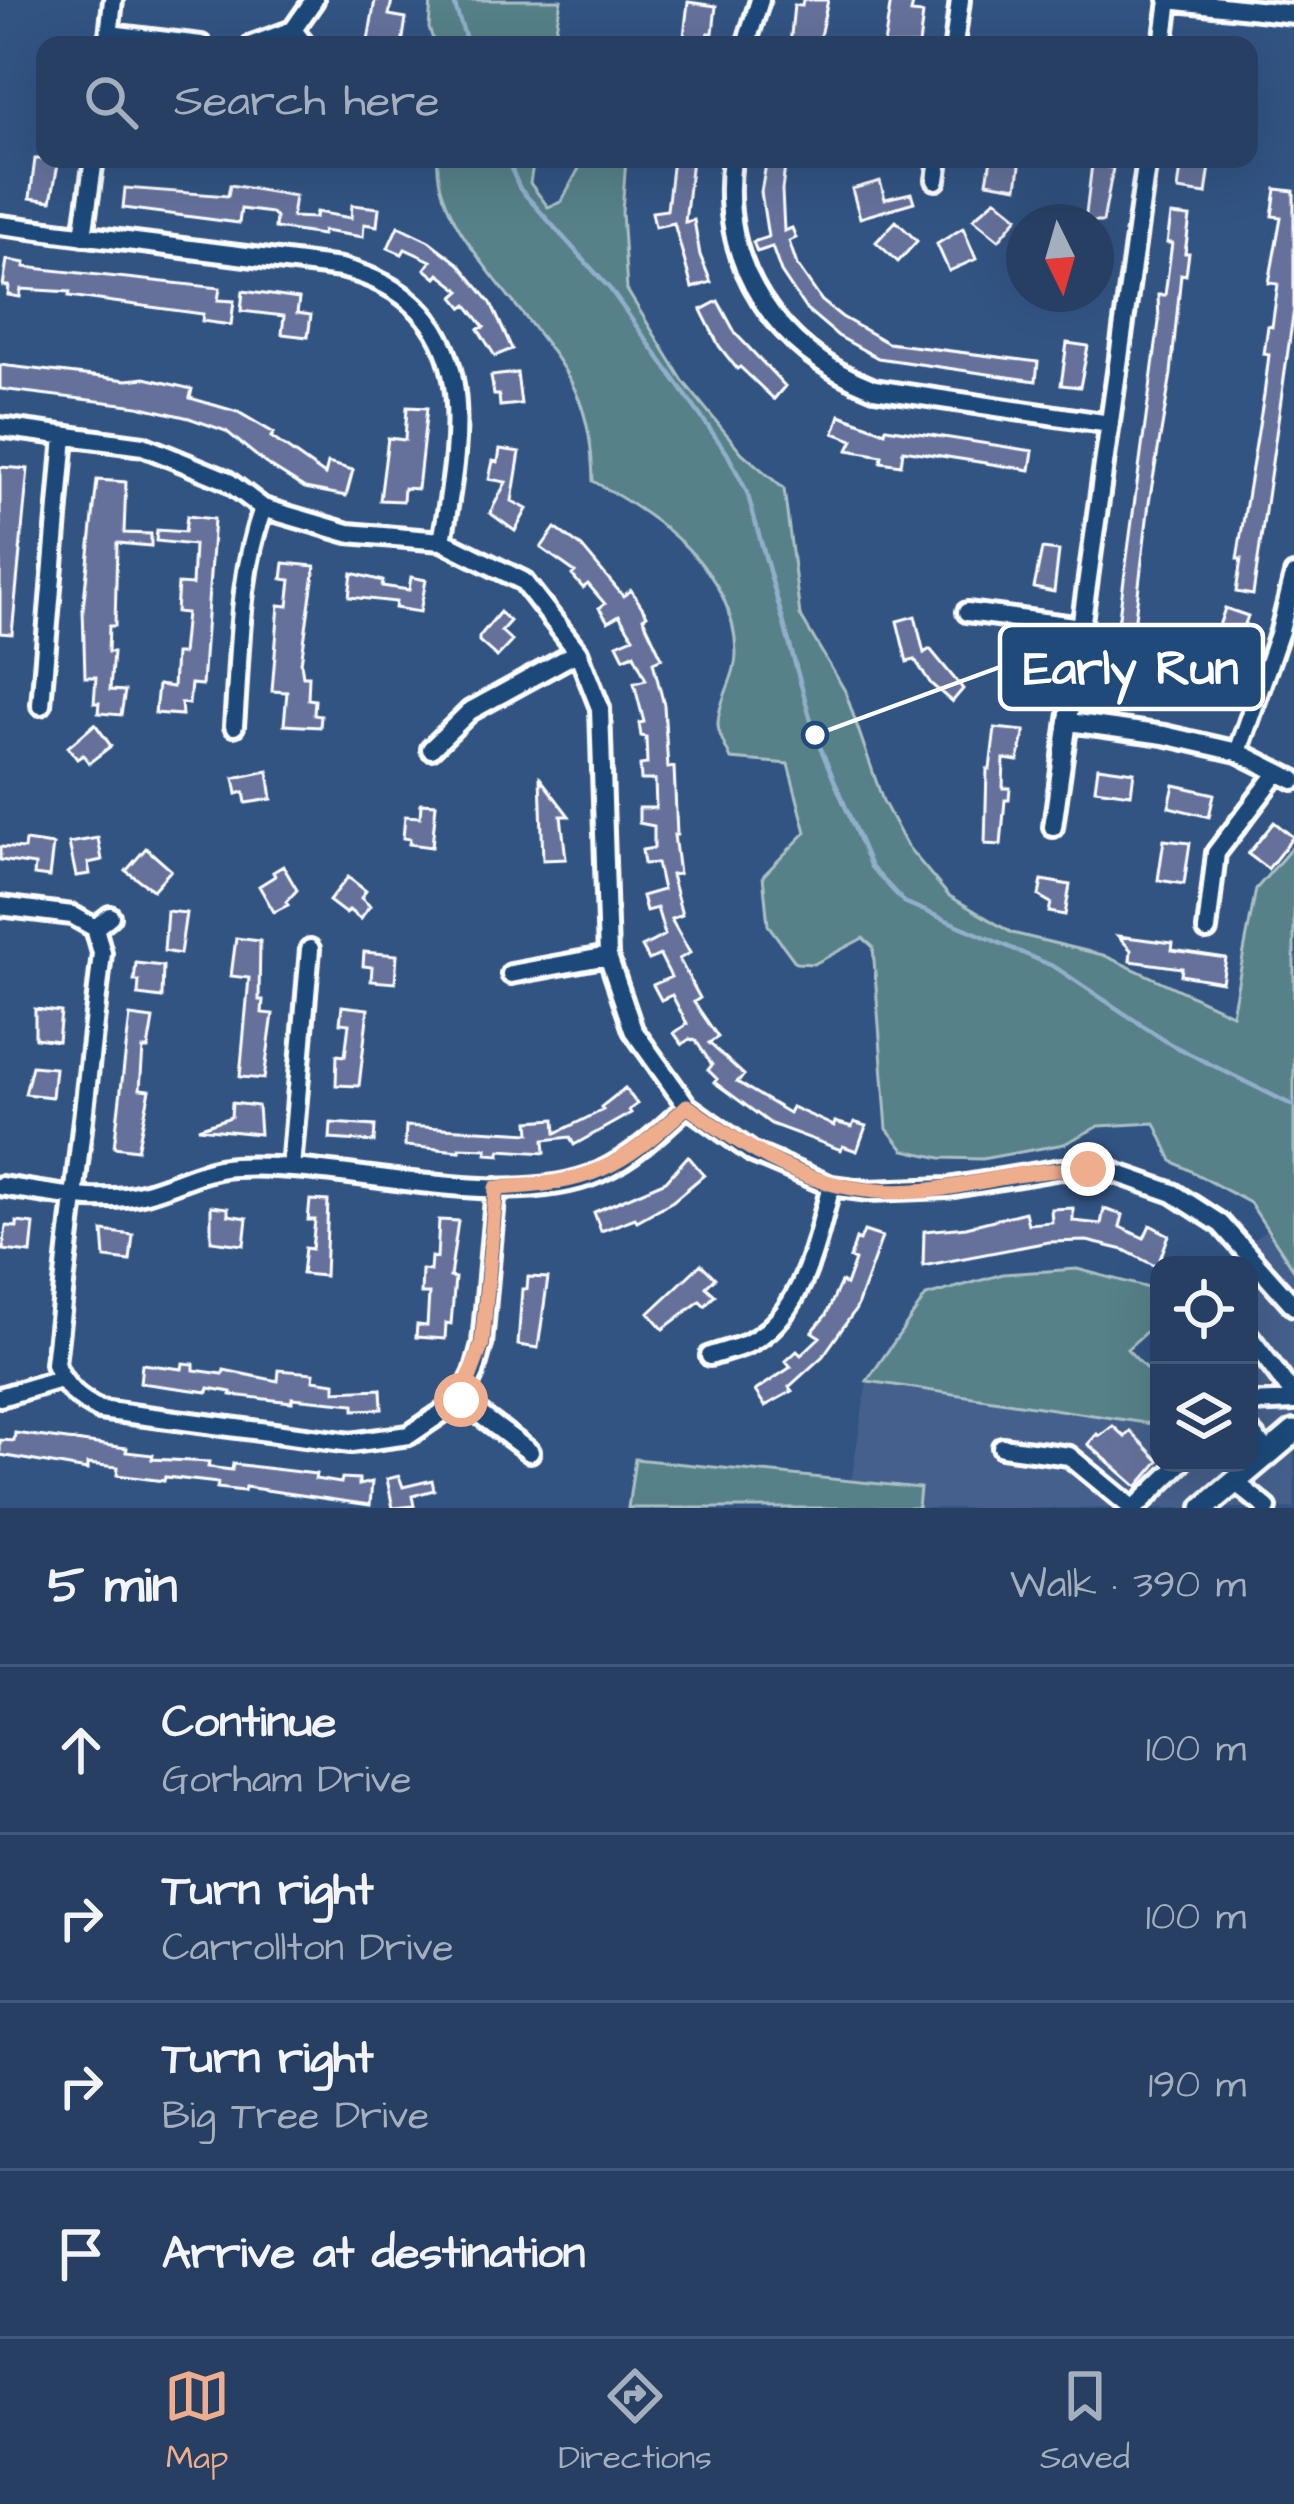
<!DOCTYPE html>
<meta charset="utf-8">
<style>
:root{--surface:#263f62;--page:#2e4668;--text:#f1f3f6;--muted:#a4afbe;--line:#425877;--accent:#eead8d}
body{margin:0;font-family:"Architects Daughter",sans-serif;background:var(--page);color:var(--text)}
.controls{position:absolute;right:36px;bottom:36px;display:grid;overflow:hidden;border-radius:24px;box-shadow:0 12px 48px #0002}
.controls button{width:108px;height:108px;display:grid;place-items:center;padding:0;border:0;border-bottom:3px solid var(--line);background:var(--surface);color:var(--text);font:60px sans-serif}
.compass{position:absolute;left:1006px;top:204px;width:108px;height:108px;border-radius:50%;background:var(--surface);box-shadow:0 12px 48px #0002;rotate:175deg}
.stop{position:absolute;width:36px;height:36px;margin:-27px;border:9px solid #eead8d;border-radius:50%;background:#fff}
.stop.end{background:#eead8d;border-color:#fff;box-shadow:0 3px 12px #0008}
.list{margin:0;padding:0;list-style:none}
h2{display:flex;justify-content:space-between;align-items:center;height:156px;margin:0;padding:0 48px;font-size:51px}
h2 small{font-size:39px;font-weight:400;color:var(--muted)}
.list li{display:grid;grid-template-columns:78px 1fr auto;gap:36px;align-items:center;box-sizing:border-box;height:168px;padding:0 48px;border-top:3px solid var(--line)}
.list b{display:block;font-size:45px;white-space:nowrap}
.list p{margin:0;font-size:39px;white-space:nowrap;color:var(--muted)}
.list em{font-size:39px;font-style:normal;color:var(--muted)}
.icon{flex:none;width:66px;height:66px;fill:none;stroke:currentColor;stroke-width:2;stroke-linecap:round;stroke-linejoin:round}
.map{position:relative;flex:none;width:1294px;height:1508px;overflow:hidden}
.search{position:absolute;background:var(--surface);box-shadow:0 12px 48px #0002;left:36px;right:36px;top:36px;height:132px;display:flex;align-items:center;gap:30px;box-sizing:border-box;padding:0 42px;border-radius:24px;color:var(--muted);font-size:45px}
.sheet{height:828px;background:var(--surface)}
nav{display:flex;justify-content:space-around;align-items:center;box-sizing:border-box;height:168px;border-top:3px solid var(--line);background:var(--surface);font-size:33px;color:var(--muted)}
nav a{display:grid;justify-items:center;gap:6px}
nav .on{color:var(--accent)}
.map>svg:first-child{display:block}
.built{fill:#45608c}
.green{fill:#578188;stroke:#abc0c4;stroke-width:3}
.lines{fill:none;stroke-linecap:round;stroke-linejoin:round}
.stream{stroke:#91afc9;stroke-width:4.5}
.building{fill:#65719b;stroke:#fff;stroke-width:3}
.minor-casing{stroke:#fff;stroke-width:26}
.major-casing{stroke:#fff;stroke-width:30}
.minor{stroke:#1f4a7a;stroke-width:16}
.major{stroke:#1f4a7a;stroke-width:21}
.route{stroke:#eead8d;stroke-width:15}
.leader{fill:none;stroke:#fff;stroke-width:4.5}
.callout-dot{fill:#fff;stroke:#1f4a7a;stroke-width:4.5}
.callout{fill:#1f4a7a;stroke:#fff;stroke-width:4.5}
.callout-label{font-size:48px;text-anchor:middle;font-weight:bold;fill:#fff}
</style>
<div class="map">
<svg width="1294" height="1508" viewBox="0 0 1294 1508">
<rect width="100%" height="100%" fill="#325483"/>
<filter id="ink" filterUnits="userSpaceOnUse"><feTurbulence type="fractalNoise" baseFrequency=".00833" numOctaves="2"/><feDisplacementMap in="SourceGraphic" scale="24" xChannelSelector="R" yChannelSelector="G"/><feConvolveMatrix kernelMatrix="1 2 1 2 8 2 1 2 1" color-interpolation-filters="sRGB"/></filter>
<g filter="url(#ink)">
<path class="built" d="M1268 1228 1294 1270V1508H918L920 1489 851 1483 867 1381 1159 1425V1463H1249V1265H1224Z"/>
<path class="green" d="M431 0H561L553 45H435L429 28Z
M438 159H534L530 183 548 207 561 202 584 159H626L622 212 627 290 683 381 742 453 784 489 800 615 845 691 883 801 907 846 948 895 1012 933 1103 955 1232 1014 1256 889 1294 845V1270L1250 1203 1172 1161 1155 1123 1099 1126 1064 1144 982 1159 941 1158 904 1150 887 1129 873 947 863 938 814 964 796 963 768 925 763 876 806 832 788 764 731 759C727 749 718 735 718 725 718 700 737 676 736 652 734 569 658 517 593 481 592 449 589 420 575 390 544 321 432 233 438 159Z
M1077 1269 1149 1288 1159 1297V1320L1127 1349 1159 1382V1425L867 1381 926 1296 1003 1274Z
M635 1459 920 1488 918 1508H628Z"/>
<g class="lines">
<path class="stream" d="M453 0 468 45
M507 159 520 189 610 289 727 453 747 492 815 735 871 867 904 902 1055 967 1170 1044 1294 1106"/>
</g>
<path class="building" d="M375 0H392L389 15 406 18 402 45 368 41Z
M803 0H828L818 45H790L794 5 802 6Z
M891 0 913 3 911 13 923 14 919 45H884Z
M688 2 716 6 713 33H708L707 45H683Z
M35 159H59L51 201 30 198Z
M673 159H692L685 222 694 220 700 255 711 282 692 288 674 223 655 227 652 212 667 210Z
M767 159H786L782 190 784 231 792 228 796 238 789 241 797 265 822 301 842 317 888 343 1038 362 1036 381 878 358 838 336 805 308 781 272 772 247 757 252 753 242 768 237 761 192Z
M991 159H1021L1017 187 987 182Z
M1182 159H1211L1206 194 1178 190Z
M1092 164 1113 168 1103 222H1085Z
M880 181 885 199 911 193 914 202 860 218 852 189Z
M230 185 295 196 292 217 315 218 316 212 351 218 352 205 379 208 377 226 364 224 363 237 323 231 322 235 275 228 276 217 271 213 241 209 239 223 123 208 125 188 228 196Z
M1276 189 1294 191V309L1253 595 1236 592 1241 559H1237L1264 395 1269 355 1264 354 1268 326 1272 327 1278 284 1269 283 1281 217 1272 216Z
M996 199 1018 217 999 240 973 219Z
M1171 215 1190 217 1185 253H1189L1186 275 1181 274 1171 374 1149 503 1126 692 1109 690 1159 322 1158 295H1165L1172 243H1167Z
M896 221 917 241 898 262 876 242Z
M398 226 429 241 459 264 491 303 512 349 495 356 478 329 484 327 467 305 463 308 454 297 461 291 439 274 436 278 425 269 431 261 405 249 402 254 388 248Z
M963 228 976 259 949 271 937 244Z
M7 260 25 263 24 267 220 288 218 300 234 301 231 325 202 321 203 314 69 296 70 292 21 289 20 297 8 295 9 286H3Z
M243 291 299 299 297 313 311 315 308 337 282 334 284 316 241 311Z
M718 301 736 334 785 386 774 399 740 367 737 369 719 346 701 310Z
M1067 343 1088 346 1080 387 1061 385Z
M0 365 127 380 145 378 192 389 190 398 238 412 274 433 271 437 325 475 328 463 353 470 346 496 305 488 265 463 226 431 189 418 138 406 0 389Z
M517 373 521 404 500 406 499 395H494L491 376Z
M407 407 427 408 418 489 404 488 403 501 380 500 388 438 405 440Z
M840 415 885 432 886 428 1033 451 1030 470 903 450 901 465 881 462 882 456 848 450 853 440 834 433Z
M500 449 520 452 512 501 527 509 515 531 490 513 506 482 489 479 493 461 498 462Z
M0 467 28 469 12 634 0 633Z
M97 480 126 482 124 533 151 534V546L117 543 115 626H109L108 652H113L110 690 125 691 121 715 98 713 99 703H94L96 677H85L83 609Z
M187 516 214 519 202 685 191 684 189 704 181 703 182 715 155 713 158 685 173 687 175 654H182L186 613 176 612 178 584 192 585 194 545 156 541 157 530 185 532Z
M555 528 582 547 623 596 631 590 647 615 643 618 662 658 653 662 664 705 668 768 674 767 677 835H674L679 874 671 875 682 915 671 919 690 953 679 959 700 998 694 1002 718 1037 709 1043 744 1075 737 1082 789 1113 792 1107 834 1126 835 1122 852 1127 854 1122 866 1126 857 1151 843 1146 841 1150 771 1124 714 1082 717 1079 708 1070 712 1065 696 1041 690 1039 682 1044 674 1033 687 1024 672 995 661 1000 653 985 671 977 660 955 649 960 642 947 665 935 657 908 646 911 642 896 663 890 657 863 644 864 642 850 654 848V826L639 823V808H656L655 780H641L640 765 647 764 646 737 641 736 639 723 644 722 634 683 646 680 634 654 624 658 617 644 633 637 619 615 608 622 599 608 605 604 588 584 583 588 572 575 575 572 541 548Z
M1042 549 1059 551 1054 592 1034 588Z
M284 563 315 566 301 663 303 676H309L308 699 315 700 314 715 321 716 320 727 284 725 287 692 272 691 279 605 288 606 291 580 282 579Z
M352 573 383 581 382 586 409 590 411 577 426 580 420 612 395 608 396 602 349 597Z
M1225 608 1248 616 1214 705 1195 698Z
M500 612 510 621 501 631 512 641 497 657 479 641V637Z
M915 616 924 653 930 649 963 689 952 702 931 684 915 660 907 662 897 621Z
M95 724 111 746 89 763 83 755 77 759 68 747Z
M995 728 1025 731 1018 761 1004 759 1003 788H1010L1009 800H1005L1001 845 985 844 987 769H990Z
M1098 767 1134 772 1131 794 1095 789Z
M268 771 272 799 246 803 244 792 237 794 234 778Z
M540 778 569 816H561L566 859 543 860Z
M1174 785 1214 794 1209 817 1169 807Z
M421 803 436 804 432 847 409 844 410 839 403 838 405 816 420 817Z
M1274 822 1293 837 1268 869 1248 854Z
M98 838 102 860 88 863 90 874 76 876 69 843Z
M1164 840 1190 843 1184 884 1158 880Z
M25 841 53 845 49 877 34 875 35 865 0 860V847L24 849Z
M146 848 171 870 153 890 126 871Z
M283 866 297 890 286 902 288 905 274 912 259 886 275 876 273 872Z
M348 877 366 891 361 898 370 906 360 919 349 910 346 914 329 901Z
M1042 880 1070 885 1065 915 1049 912 1051 903 1039 896Z
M167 911 186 913 180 954 164 951Z
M1118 936 1173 943 1172 950 1226 958 1222 982 1181 975 1182 968 1130 961 1131 950Z
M236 938 260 941 259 1000H263L262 1013 273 1014 264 1079 240 1077 249 978 231 976Z
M364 952 397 955 395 983 371 981 372 967 363 966Z
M136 963 163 966 162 998 138 995 139 981H134Z
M342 1006 368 1009 359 1086 336 1085 337 1055 345 1056 349 1024 340 1023Z
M35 1009 61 1012 58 1041 35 1038Z
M130 1016 153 1019 148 1049H143L140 1089 150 1090 137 1150 114 1147Z
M32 1066 55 1068 52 1097 25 1094Z
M625 1088 637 1104 629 1110 631 1113 574 1145 570 1137 544 1140 545 1153 500 1150V1155L486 1154 487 1149 460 1148V1151L405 1146 406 1126 530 1133 529 1121 555 1119 556 1133 603 1110 601 1107Z
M232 1103 258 1106 260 1134 198 1128 231 1117Z
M331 1123 375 1126 374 1142 330 1139Z
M688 1156 704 1175 673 1201 637 1221 635 1218 601 1231 594 1212 666 1181Z
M310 1200 328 1201 325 1276 302 1274 305 1248 312 1249 315 1220H308Z
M211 1206 228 1208V1215L247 1218 244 1245 211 1241Z
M1073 1208V1221L1101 1224 1104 1209 1123 1215 1120 1227 1144 1238 1150 1225 1169 1235 1157 1267 1124 1250 1087 1241 1048 1242 923 1266 924 1231 966 1227 1025 1212 1028 1224 1052 1222 1051 1209Z
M439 1220 458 1221 450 1277 455 1278 451 1324 446 1323 445 1339 416 1337 417 1325 427 1326 429 1294H421L422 1270 430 1271 431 1257 437 1258Z
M17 1222 34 1224 31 1253 3 1250 6 1226 17 1227Z
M103 1231 133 1235 130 1261 105 1258Z
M864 1231 882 1237 856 1309 823 1356 789 1387 792 1391 765 1406 755 1391 791 1367 786 1361 797 1351 801 1355 820 1337 812 1332 826 1315 841 1282 846 1285 855 1260 850 1258 856 1239 860 1241Z
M701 1264 715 1278 706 1287 715 1295 705 1306 700 1301 663 1329 649 1313Z
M528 1277 548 1278 538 1348 518 1345 522 1289H527Z
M183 1363 194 1364V1370L223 1374 224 1370 278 1381 279 1370 314 1373 313 1380 335 1383V1391L381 1389 382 1409 354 1410V1404L292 1398V1402L231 1395V1392L209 1388 208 1392 140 1383 142 1364 182 1369Z
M1113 1426 1125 1437 1130 1431 1159 1461 1137 1487 1088 1444 1097 1434 1100 1436Z
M15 1433 127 1448 126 1452 153 1455 152 1459 209 1462 208 1467 232 1470 233 1464 316 1474 315 1479 341 1483 342 1478 359 1479V1485L372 1482 370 1505 245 1487 244 1491 217 1488 218 1483 165 1477 164 1481 117 1475 118 1467 87 1464V1470L0 1455V1440L14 1441Z
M399 1476 403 1487 432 1480 434 1490 412 1496 414 1506 393 1508 387 1479Z"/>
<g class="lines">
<g class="minor-casing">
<path id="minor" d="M1168 0 1294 14
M293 30 305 45
M109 34 201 45
M108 45 113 0
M252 45 293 30 314 0
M746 45 760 0
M954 45 960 0
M1163 45 1169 0
M732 159C718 265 777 351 874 389L1110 424
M936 180 939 159
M0 225 341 268C482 304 463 426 442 541
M83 236 94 159
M0 427 143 446 226 480 263 508 348 533 442 541 523 581 578 652 600 708 608 956 633 1030 687 1106 753 1153 831 1186 869 1191 948 1188 1061 1169 1113 1172 1173 1193 1221 1224 1294 1306
M967 612 1082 627
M41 705 64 436
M1069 722 1164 735 1238 752 1294 780
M234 726C240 654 238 577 263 508
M431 749 470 711 578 652
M1238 752 1280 631 1294 575
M1053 827 1147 159
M0 906 72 915 95 928
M95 928 102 953 55 1364C64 1387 78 1399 100 1410L351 1443 409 1435 461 1400 474 1373 482 1344 496 1188
M95 928 110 916
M1207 930 1216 853 1278 772
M511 974 608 956
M291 1168 310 949
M0 1186C46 1192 100 1206 146 1193 176 1185 202 1169 234 1167 340 1160 505 1215 600 1172 633 1157 660 1131 687 1106
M1249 1336 1294 1396
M710 1356C722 1352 735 1349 747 1344 804 1316 816 1241 831 1186
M0 1397 60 1379
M461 1400 530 1452
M1249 1403 1294 1401
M1249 1431 1269 1453
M1002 1447 1069 1456 1132 1508
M1235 1482 1267 1508
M1135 1508 1181 1463"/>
</g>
<g class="major-casing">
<path id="major" d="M1204 1508 1294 1432"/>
</g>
<use href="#minor" class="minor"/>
<use href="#major" class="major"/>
</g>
</g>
<g class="lines" filter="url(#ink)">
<path class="route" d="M461 1400 482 1344 496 1188C589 1184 620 1169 687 1106 773 1168 841 1206 951 1187 997 1179 1041 1168 1088 1169"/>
</g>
<path class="leader" d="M815 735L1000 667"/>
<circle class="callout-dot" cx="815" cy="735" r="12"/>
<rect class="callout" x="1000" y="625" width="263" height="84" rx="12"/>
<g class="callout-label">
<text x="1131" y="684">Early Run</text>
</g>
</svg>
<div class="controls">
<button><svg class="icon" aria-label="locate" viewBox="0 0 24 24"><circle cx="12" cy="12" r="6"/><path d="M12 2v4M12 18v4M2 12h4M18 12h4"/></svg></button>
<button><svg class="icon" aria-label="layers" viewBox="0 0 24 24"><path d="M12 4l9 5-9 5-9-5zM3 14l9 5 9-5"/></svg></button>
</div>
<svg class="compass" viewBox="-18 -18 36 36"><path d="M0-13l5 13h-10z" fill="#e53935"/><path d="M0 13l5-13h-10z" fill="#a4afbe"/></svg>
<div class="stop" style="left:461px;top:1400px"></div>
<div class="stop end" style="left:1088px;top:1169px"></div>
<div class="search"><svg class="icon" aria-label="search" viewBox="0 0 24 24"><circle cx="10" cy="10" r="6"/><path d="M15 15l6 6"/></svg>Search here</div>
</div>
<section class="sheet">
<h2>5 min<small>Walk · 390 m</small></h2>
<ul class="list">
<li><svg class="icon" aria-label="ahead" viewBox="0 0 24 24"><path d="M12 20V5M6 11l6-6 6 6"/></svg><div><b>Continue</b><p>Gorham Drive</p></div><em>100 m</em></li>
<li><svg class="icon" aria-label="right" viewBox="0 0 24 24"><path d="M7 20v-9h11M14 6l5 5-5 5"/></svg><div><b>Turn right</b><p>Carrollton Drive</p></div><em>100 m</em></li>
<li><svg class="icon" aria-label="right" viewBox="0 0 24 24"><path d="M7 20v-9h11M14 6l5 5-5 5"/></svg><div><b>Turn right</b><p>Big Tree Drive</p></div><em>190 m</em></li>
<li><svg class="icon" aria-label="arrive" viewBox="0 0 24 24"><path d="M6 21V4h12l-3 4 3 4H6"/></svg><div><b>Arrive at destination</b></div></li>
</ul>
</section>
<nav>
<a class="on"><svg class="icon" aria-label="map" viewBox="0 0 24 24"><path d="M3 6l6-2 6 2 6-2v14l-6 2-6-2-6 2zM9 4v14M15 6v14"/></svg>Map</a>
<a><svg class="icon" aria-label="directions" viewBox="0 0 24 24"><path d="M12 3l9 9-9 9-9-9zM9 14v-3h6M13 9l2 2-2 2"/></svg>Directions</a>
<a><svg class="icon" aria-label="saved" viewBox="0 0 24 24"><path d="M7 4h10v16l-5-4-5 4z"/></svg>Saved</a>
</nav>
